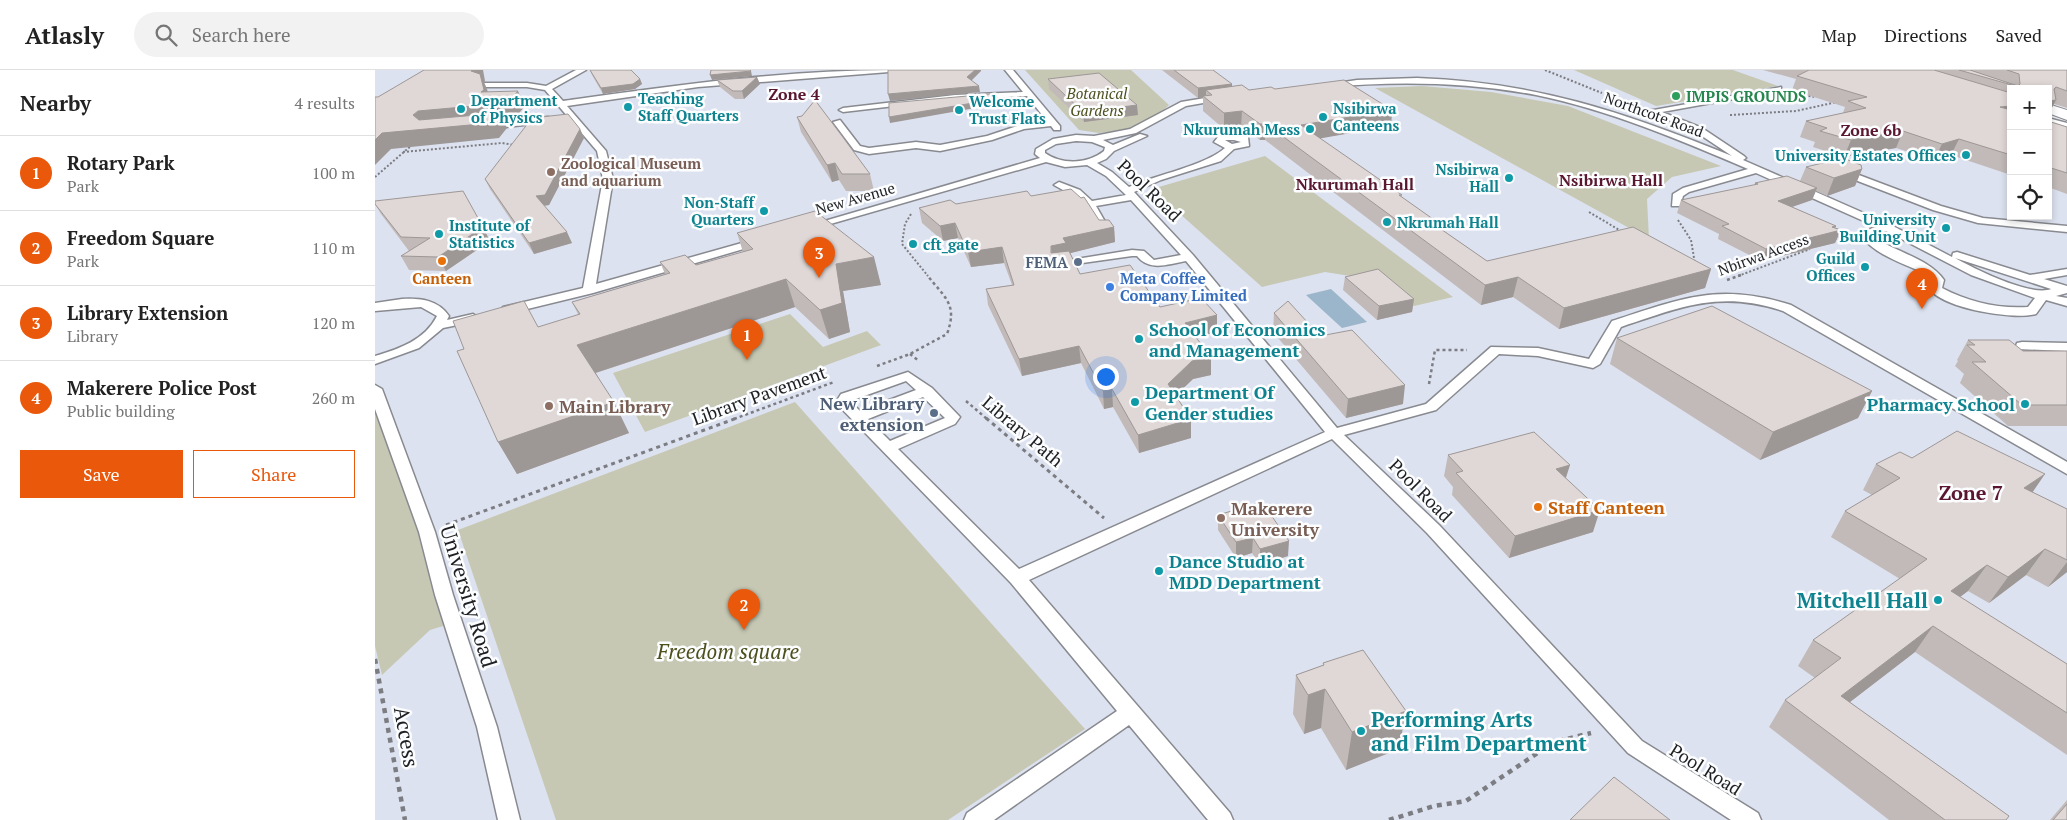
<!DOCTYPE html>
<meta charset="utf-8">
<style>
:root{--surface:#fff;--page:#f2f2f2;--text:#222;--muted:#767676;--line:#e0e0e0;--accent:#ea580c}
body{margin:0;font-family:"PT Serif",serif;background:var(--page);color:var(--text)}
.controls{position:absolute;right:15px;top:15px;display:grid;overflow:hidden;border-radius:0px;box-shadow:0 2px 8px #0003}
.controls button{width:45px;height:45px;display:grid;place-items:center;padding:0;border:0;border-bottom:1px solid var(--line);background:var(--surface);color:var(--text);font:25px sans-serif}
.you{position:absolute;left:730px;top:306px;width:18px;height:18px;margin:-12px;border:4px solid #fff;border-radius:50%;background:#1a73e8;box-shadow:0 0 0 8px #1a73e833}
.badge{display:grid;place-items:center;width:32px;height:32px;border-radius:50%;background:var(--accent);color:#fff;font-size:16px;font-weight:700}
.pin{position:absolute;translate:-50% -41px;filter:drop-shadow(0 1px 2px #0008)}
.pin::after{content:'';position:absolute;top:26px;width:18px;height:15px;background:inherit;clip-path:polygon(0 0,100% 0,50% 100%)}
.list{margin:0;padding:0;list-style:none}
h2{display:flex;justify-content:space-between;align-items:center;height:65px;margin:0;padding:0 20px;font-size:21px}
h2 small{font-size:16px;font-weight:400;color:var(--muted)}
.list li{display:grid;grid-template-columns:32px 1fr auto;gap:15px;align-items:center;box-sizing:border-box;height:75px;padding:0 20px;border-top:1px solid var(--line)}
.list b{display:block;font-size:19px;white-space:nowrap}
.list p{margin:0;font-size:16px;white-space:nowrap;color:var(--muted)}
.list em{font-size:16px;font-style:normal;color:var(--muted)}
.actions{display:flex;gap:10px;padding:15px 20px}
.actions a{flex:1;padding:11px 0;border:1px solid var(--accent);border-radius:0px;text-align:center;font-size:18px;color:var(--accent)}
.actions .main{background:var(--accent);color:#fff}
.icon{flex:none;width:28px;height:28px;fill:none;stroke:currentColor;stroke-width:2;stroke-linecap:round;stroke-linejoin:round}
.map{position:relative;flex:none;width:1692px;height:750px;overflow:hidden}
header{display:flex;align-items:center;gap:30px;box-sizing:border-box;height:70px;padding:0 25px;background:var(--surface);border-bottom:1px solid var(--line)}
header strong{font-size:24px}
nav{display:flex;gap:28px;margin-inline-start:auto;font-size:18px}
.search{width:350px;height:45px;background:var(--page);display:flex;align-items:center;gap:12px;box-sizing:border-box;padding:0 18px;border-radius:28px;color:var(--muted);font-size:19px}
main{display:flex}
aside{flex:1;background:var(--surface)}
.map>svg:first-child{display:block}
.built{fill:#dde2f0}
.green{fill:#c6c8b3}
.water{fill:#9bb6ca}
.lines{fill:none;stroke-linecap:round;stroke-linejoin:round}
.lane-casing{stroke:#888a90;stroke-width:3}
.primary-casing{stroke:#888a90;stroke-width:2}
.path-far3{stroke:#7c7d82;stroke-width:2;stroke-dasharray:2 2;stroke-linecap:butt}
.path-far2{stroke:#7c7d82;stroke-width:2.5;stroke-dasharray:3 3;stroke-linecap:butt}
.path-far1{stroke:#7c7d82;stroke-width:3;stroke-dasharray:4 4;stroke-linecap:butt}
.path{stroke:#7c7d82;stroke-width:4.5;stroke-dasharray:5 5;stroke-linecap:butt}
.lane{fill:#fff;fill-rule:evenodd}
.primary{fill:#fff;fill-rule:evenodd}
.wall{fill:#c1bab9}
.shaded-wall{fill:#9d9796}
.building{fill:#e0d8d7;stroke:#9d9796}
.leisure-dot{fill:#2e9e5b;stroke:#fcfdfe;stroke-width:2}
.culture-dot{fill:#0f9aa8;stroke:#fcfdfe;stroke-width:2}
.education-dot{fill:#8d6e63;stroke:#fcfdfe;stroke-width:2}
.food-dot{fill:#e8710a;stroke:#fcfdfe;stroke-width:2}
.service-dot{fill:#5c6f8a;stroke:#fcfdfe;stroke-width:2}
.shop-dot{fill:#3f7fe0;stroke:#fcfdfe;stroke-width:2}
.labels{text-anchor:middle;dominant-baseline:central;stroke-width:5;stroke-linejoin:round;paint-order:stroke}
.far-park-label{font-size:15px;font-style:italic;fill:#4d4f1d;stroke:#fcfdfe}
.far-leisure-label{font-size:15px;font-weight:bold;fill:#27864d;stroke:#fcfdfe;text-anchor:start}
.far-culture-label{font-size:15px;font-weight:bold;fill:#0d838f;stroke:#fcfdfe;text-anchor:start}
.far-street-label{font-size:15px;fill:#1e1f22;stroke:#fcfdfe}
.far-education-label{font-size:15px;font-weight:bold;fill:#785e54;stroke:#fcfdfe;text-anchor:start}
.far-service-label{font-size:15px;font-weight:bold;fill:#4e5e75;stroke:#fcfdfe;text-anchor:end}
.far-food-label{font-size:15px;font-weight:bold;fill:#c56008;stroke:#fcfdfe}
.far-shop-label{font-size:15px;font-weight:bold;fill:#366cbe;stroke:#fcfdfe;text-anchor:start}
.far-quarter-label{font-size:16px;font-weight:bold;fill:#59162e;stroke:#fcfdfe}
.street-label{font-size:18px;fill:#1e1f22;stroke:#fcfdfe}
.culture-label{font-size:18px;font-weight:bold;fill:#0d838f;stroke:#fcfdfe;text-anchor:start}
.service-label{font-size:18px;font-weight:bold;fill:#4e5e75;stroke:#fcfdfe;text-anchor:end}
.education-label{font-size:18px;font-weight:bold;fill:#785e54;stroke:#fcfdfe;text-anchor:start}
.food-label{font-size:18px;font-weight:bold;fill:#c56008;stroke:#fcfdfe;text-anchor:start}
.quarter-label{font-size:20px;font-weight:bold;fill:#59162e;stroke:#fcfdfe}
.near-street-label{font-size:21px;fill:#1e1f22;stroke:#fcfdfe}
.near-culture-label{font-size:21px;font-weight:bold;fill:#0d838f;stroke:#fcfdfe;text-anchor:end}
.near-park-label{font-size:21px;font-style:italic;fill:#4d4f1d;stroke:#fcfdfe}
</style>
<header>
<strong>Atlasly</strong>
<div class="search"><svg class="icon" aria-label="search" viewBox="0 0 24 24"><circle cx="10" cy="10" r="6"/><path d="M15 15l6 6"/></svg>Search here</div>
<nav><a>Map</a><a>Directions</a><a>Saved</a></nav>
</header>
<main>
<aside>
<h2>Nearby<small>4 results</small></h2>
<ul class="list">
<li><span class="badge">1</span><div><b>Rotary Park</b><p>Park</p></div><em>100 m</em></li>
<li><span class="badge">2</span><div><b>Freedom Square</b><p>Park</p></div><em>110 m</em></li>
<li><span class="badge">3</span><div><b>Library Extension</b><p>Library</p></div><em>120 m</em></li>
<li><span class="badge">4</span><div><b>Makerere Police Post</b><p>Public building</p></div><em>260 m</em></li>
</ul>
<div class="actions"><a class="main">Save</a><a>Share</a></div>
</aside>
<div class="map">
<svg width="1692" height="750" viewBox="0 0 1692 750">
<rect width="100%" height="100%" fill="#edeff6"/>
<path class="built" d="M0 0H1537L1636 37V146H1673V51L1692 58V750H0Z"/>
<path class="green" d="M650 0H756L794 35 777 51 758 60 724 63 704 60Z
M1199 0H1358L1403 16 1281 36Z
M1047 16 1116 22 1193 36 1346 96 1297 107 1272 129 1274 169 1000 18Z
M890 86 1078 227 1039 236 988 208 950 202 887 217 777 119Z
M415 244 448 277 492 261 506 275 270 362 238 303Z
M420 332 710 659 573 750H181L83 460Z
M8 342 78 553 55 560 7 605 0 576V344Z"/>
<path class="water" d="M956 219 992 252 967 258 931 225Z"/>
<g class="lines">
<g class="lane-casing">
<path id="lane" d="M201 0H211L177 19 188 31C297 16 408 0 518 0L514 2 323 17 192 36 231 81 238 109 221 214 381 169H389L390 171 389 173 218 223 132 244 128 243 126 240 128 237 208 218 228 109 222 81 170 20 152 17H109L105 15 109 13H152L171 16Z
M630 0H638L685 56V60H679L676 56 649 59 617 70 565 81 541 78 494 84 479 80 458 52 465 50 485 76 494 78 541 72 565 75 612 66 648 54 672 51 652 26 580 29 468 42 464 40 468 38 580 25 648 22Z
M1042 8C1160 12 1249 42 1357 86L1321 62 1273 41 1406 17V21H1403L1287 42 1327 58 1369 86 1371 88 1368 90 1516 155 1577 187 1578 183 1582 182 1655 205 1692 199V205L1669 209 1692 216V223L1681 226 1692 228V236L1671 230 1661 244C1637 250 1572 239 1555 220L1554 215 1557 210 1554 205C1532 195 1502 186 1487 167L1489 161 1502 157 1381 103 1314 122 1308 126 1305 136H1297L1298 124 1308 118 1373 99C1305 70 1234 40 1161 25 1092 12 1023 11 953 17L949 15 982 10ZM1511 161 1596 205 1660 228 1653 237C1623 239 1594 232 1567 218L1569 210C1554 188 1519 182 1498 166ZM1580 188 1676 219C1656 227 1600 199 1580 188Z
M848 25H851V29L811 36 761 63 728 70 738 75 765 64 772 66 739 81 731 89 722 93 737 102 754 117C781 105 831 95 850 78L839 72 844 66 859 64 873 67 874 76 859 79 846 91 786 110 759 122 818 185 962 358 1051 334 1116 277 1163 278 1214 289 1237 251C1306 229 1343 212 1416 235L1692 392V404L1408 241C1345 220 1306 237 1246 257L1225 294 1218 298 1163 286 1124 284 1061 340 969 365 1064 455 1267 671 1383 743 1386 750H1356L1253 683 1052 463 957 369 654 510 855 743 858 750H833L754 655 619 750H589L592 743 742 641 636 513 463 335 461 332 466 324 533 302 557 318 585 347 580 354 523 379 644 499 950 362 811 191C793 194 775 202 762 186H757L679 197V193L683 192 757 180 769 181 779 190 806 185 756 130 721 136 736 162 735 164H727L704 129 679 115 684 112 705 120 717 131 751 125 731 106 712 95 690 97 671 92 438 159 434 160 429 157 665 88 660 84 661 79 678 69 701 65 719 66 755 59 806 32ZM850 70H859L866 72 857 74ZM701 71 717 72 730 77 729 81C713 94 687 95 670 83V80L681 74ZM531 311 541 320 485 341 475 331ZM548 327 570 348 515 371 493 349Z
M173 47 176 48V52L111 59 107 56 111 53Z
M1673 48 1692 53V59L1673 53Z
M1462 99H1468L1566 136 1608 148 1692 156V162L1603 153 1558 140 1462 103Z
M27 229C46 228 63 230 74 246L72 250 98 244 104 248 102 251 68 258 44 278 0 294V286C24 279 50 270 62 246L46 237 0 241V233Z
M1647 272 1692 273V281L1642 279 1641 276 1642 273Z
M0 315 7 319 60 462 78 525 122 657 145 750H123L102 657 60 525 44 462 0 339Z"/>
</g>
<g class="primary-casing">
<path id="primary" d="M1673 34 1692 40V50L1673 43Z"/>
</g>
<path class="path-far3" d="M1170 0 1227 23
M1418 22 1439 27
M1355 45 1421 41 1462 32
M28 82 127 73 139 75
M0 107 37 75
M1214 142 1246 161
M536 144 530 154 527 174 553 206
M1303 150 1316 170 1320 194
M1460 169 1475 163
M1363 206 1435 179"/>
<path class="path-far2" d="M1352 210 1366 205
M535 284 544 291
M502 296 535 284 572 264C583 234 570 228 552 205
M1054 314 1060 280H1092
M591 331 612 349
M359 349 459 312"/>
<path class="path-far1" d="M611 348 729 448
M71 455 362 348"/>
<path class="path" d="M0 589 30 750
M1014 750 1059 736 1091 731 1179 672 1216 663"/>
<use href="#lane" class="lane"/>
<use href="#primary" class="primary"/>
</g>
<path class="wall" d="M215 0 265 9 267 14 260 19 228 24 217 5Z
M787 0H838L857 17 874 20 900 19 1017 40 1016 56 944 68 1027 125 1026 127 1065 154V158L1112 191 1336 199 1330 218 1184 259 1138 227 1106 235 890 70H885L866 57 849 59 828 41V28H823Z
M1388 0H1692V38L1679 34 1673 45V19H1636V105L1576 85 1559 90 1521 78 1469 87 1438 77 1440 72 1425 67 1431 51 1468 43 1470 37 1417 20 1421 9Z
M673 9 763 45 709 52 674 19Z
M342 10 385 14 369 29H360L345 17Z
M422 47 495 104 499 121H471L464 110 457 112 426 62Z
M1673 51 1692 57V124L1673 117Z
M205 59 209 68 174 135 169 136 197 173 159 184 115 119 110 109Z
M1431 97 1487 99 1480 116 1452 126 1441 121 1437 130 1417 137 1461 156 1460 158 1466 160 1460 173 1386 191 1343 169 1344 164 1302 143 1306 130 1379 115 1380 113 1425 111Z
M656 126 724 150 739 157 740 172 695 183 705 204 785 237 842 262 821 267 836 305 818 309 800 326 816 349V368L764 383 738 337 729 339 706 293 647 306 613 235 611 219 637 215 629 193 596 197 583 168 568 171 547 153 544 138Z
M0 131 115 171 71 201 34 200 26 186 34 181 6 144 0 134Z
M362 163 506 215 468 221 475 262 454 269 420 237 221 303 254 363 142 404 123 372 203 244 197 232 290 204 285 192 321 195 368 182Z
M970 207 1039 229 1037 242 1002 250 968 220Z
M899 243 945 266 1028 334 971 348 898 262Z
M1242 268 1497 321 1483 348 1385 390 1235 294Z
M1593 270 1648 281H1692V356H1633L1585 313 1589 304 1580 296 1583 291 1582 290Z
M1073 385 1191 408 1218 462 1134 488 1077 425 1078 417 1069 406Z
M1537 388 1657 422 1692 439V502L1673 517 1651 505 1614 533 1593 521 1585 527 1692 594V685L1540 582 1475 632 1631 750H1514L1394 657 1410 630 1440 608 1423 596 1438 570 1525 509 1456 467 1470 441 1497 425 1488 420 1501 394Z
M843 445 913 486 885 495 877 483 861 488 843 460Z
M948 593 1024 679 971 700 946 658 929 664 918 644 921 605 948 595Z
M1692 730V750H1675Z"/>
<path class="shaded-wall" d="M99 0H108L110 11 109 12 112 19 116 34 143 21 150 36 140 48 128 49 132 58 124 68 16 79 0 95V70L7 63 38 45Z
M600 0H606V1L593 14 592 7Z
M376 1 377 6 337 10 335 5Z
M382 7 385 14 369 29 367 21Z
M265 9 267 14 260 19 228 24 226 18Z
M857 14V24L837 25 831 20V27L828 26V28H823V18Z
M604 16 605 22 515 31 513 24Z
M1681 17 1674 31 1681 30 1673 45V30L1679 19Z
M622 29 623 34 515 53 514 47Z
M762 35 763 45 709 52 708 42Z
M1636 36V50L1625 37Z
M1017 40 1016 56 925 72 926 55Z
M867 41 866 57 849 59V43Z
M885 54H891L890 70H885Z
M205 59 209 68 174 135 166 136 161 126Z
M1528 61 1521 78 1469 87 1476 70Z
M1584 69 1576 85 1559 90 1567 74Z
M460 93 464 110 457 112 452 95Z
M1487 99 1480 116 1452 126 1459 108Z
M1442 118 1437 130 1399 143 1403 131Z
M580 153 583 168 568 171 565 156Z
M1065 154 1062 172 1060 155Z
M1461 156 1458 162 1466 160 1460 173 1386 191 1391 179Z
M108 157 115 171 71 201 63 187Z
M739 157 740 172 692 184 678 198 676 176 688 168Z
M192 162 197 173 159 184 154 173Z
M627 177 629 193 596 197 593 182Z
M499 187 506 215 468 221 475 262 454 269 445 240 461 194Z
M1336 199 1330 218 1184 259 1189 238Z
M1143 207 1138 227 1106 235 1110 215Z
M411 209 420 237 217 304 202 275Z
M1039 229 1037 242 1002 250 1004 236Z
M842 245V262L811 270 810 253Z
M704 276 706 293 647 306 644 289Z
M836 287V305L818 309 794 332 793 314 817 291Z
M1030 315 1028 334 971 348 973 329Z
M737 319 738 337 729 339 728 321Z
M1497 321 1483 348 1385 390 1398 362Z
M239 332 254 363 142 404 123 372Z
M816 349V368L764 383 763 365Z
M1195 395 1188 417 1181 399Z
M1670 404 1653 429 1649 418Z
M1225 440 1218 462 1134 488 1140 466Z
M878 468 877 483 861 488V472Z
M914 471 913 486 885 495V479Z
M1670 479 1651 505 1614 533 1633 507Z
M1692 492V502L1673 517Z
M1612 495 1593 521 1558 547 1576 521Z
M1558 556 1540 582 1449 652 1466 626Z
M950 619 946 658 929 664 933 625Z
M1031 641 1024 679 971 700 977 662Z"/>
<path class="building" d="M49 0H99L96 1 105 4 109 20 106 22 143 21 133 33 43 41 38 45 44 50 125 43 117 53 7 63 0 70V27H3Z
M215 0H256L265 9 258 14 226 18Z
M336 0H375L376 1 335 5Z
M513 0H600L592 7 604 16 513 24Z
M799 0H838L857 14 823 18Z
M1434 0H1559L1636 23V36L1625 37 1636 40V85L1584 69 1567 74 1528 61 1476 70 1445 61 1452 58 1431 51 1491 38 1473 31 1492 27 1422 6Z
M1584 0H1595L1643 16 1645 14 1644 4 1632 0H1692V21L1681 17 1679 19 1681 30 1673 31V19H1644V17Z
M724 3 762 35 708 42 673 9Z
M382 7 367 21H358L342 10Z
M969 10 1017 40 926 55 1027 125H1024L1065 154 1060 155 1112 191 1258 157 1336 199 1189 238 1143 207 1110 215 891 54H885L867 41 849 43 828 26 837 25 831 20 867 15 874 20 896 17 900 19Z
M615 24 622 29 514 47V33Z
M440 30 467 66 495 104H467L460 93 452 95 422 47 427 46Z
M193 44 205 59 170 125 161 126 192 162 154 173 110 109 157 48Z
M1673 51 1692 57V103L1673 97Z
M1468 88 1486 95 1487 99 1459 108 1431 97Z
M1412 106 1442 118 1403 131 1461 156 1457 157 1466 160 1391 179 1347 156 1354 154 1306 130 1383 114 1380 113Z
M696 119 706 128 709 127 724 150H734L739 157 688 168 691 173 676 176V183L694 181 705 204 755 195 785 237 826 228 842 245 810 253 836 287 817 291 793 314 816 349 763 365 737 319 728 321 704 276 644 289 611 219 639 215 627 177 593 182 580 153 565 156 544 138 575 130 581 134 652 121 656 126Z
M88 121 108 157 63 187 26 186 55 168 26 167 0 134V131Z
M440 141 499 187 461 194 467 233 445 240 411 209 202 275 239 332 123 372 82 281 89 279 78 251 149 231 163 257 205 244 197 232 295 203 285 192 310 185 321 195 378 179 362 163Z
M1003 199 1039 229 1004 236 970 207Z
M913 231 945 266 977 260 1030 315 973 329 899 243Z
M1337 236 1497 321 1398 362 1242 268Z
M1593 270H1634L1648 281H1692V335H1647L1597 292H1611L1592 275H1600Z
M1582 361 1670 404 1649 418 1692 439V490L1670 479 1633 507 1612 495 1576 521 1692 594V643L1558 556 1466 626 1634 746 1631 750H1570L1410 630 1466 588 1438 570 1552 489 1470 441 1525 408 1501 394 1525 382 1537 388Z
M1159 362 1195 395 1181 399 1225 440 1140 466 1081 403 1088 401 1073 385Z
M887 432 914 471 885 479 878 468 861 472 843 445Z
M988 580 1031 641 977 662 950 619 933 625 921 605 949 595 948 593Z
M1239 707 1295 750H1195Z
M1692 734V750H1678Z"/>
<circle class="leisure-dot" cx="1301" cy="26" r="5"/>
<g class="culture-dot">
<circle cx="253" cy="37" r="5"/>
<circle cx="86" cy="39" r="5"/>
<circle cx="584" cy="40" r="5"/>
<circle cx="948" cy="47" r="5"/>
<circle cx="935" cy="59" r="5"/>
<circle cx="1591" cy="85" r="5"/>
<circle cx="1134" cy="108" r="5"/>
<circle cx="389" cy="141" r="5"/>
<circle cx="1012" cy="152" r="5"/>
<circle cx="1571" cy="158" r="5"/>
<circle cx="64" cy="164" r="5"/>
<circle cx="538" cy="174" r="5"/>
<circle cx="1490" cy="197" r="5"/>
<circle cx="764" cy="269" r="5"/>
<circle cx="760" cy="332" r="5"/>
<circle cx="1650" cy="334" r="5"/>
<circle cx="784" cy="501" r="5"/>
<circle cx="1563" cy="530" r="5"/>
<circle cx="986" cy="661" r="5"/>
</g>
<g class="education-dot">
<circle cx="176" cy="102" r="5"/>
<circle cx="174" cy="336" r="5"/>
<circle cx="846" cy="448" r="5"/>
</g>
<g class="food-dot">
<circle cx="67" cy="191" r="5"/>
<circle cx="1163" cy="437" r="5"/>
</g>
<g class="service-dot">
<circle cx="703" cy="192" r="5"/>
<circle cx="559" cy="343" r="5"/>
</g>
<circle class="shop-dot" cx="735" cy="217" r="5"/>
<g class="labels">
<g class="far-park-label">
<text x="722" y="23">Botanical<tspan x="722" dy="17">Gardens</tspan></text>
</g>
<g class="far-leisure-label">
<text x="1311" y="26">IMPIS GROUNDS</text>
</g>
<g class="far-culture-label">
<text x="263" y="28">Teaching<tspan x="263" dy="17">Staff Quarters</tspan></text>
<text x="96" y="30">Department<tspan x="96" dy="17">of Physics</tspan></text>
<text x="594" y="31">Welcome<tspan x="594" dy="17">Trust Flats</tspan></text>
<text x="958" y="38">Nsibirwa<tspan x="958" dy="17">Canteens</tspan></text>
<text x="925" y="59" text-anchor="end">Nkurumah Mess</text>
<text x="1581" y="85" text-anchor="end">University Estates Offices</text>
<text x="1124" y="99" text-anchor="end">Nsibirwa<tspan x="1124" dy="17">Hall</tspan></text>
<text x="379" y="132" text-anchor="end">Non-Staff<tspan x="379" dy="17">Quarters</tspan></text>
<text x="1561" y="149" text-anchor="end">University<tspan x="1561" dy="17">Building Unit</tspan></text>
<text x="1022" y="152">Nkrumah Hall</text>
<text x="74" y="155">Institute of<tspan x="74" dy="17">Statistics</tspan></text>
<text x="548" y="174">cft_gate</text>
<text x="1480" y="188" text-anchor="end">Guild<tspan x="1480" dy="17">Offices</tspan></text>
</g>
<g class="far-street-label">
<text transform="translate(1279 44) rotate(20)">Northcote Road</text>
<text transform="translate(480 128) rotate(-16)">New Avenue</text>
<text transform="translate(1388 184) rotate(-20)">Nbirwa Access</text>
</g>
<g class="far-education-label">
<text x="186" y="93">Zoological Museum<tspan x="186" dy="17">and aquarium</tspan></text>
</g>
<g class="far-service-label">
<text x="693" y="192">FEMA</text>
</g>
<g class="far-food-label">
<text x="67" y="208">Canteen</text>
</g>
<g class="far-shop-label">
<text x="745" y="208">Meta Coffee<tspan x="745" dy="17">Company Limited</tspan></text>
</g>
<g class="far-quarter-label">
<text x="419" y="24">Zone 4</text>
<text x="1496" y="60">Zone 6b</text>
<text x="1236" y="110">Nsibirwa Hall</text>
<text x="980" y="114">Nkurumah Hall</text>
</g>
<g class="street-label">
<text transform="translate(775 120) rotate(44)">Pool Road</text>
<text transform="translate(384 325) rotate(-20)">Library Pavement</text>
<text transform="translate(648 361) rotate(40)">Library Path</text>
<text transform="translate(1046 420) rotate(45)">Pool Road</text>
<text transform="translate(1331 699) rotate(32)">Pool Road</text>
</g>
<g class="culture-label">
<text x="774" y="259">School of Economics<tspan x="774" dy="21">and Management</tspan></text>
<text x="770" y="322">Department Of<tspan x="770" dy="21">Gender studies</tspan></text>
<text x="1640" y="334" text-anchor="end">Pharmacy School</text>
<text x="794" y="491">Dance Studio at<tspan x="794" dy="21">MDD Department</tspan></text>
</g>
<g class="service-label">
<text x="549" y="333">New Library<tspan x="549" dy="21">extension</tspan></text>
</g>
<g class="education-label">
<text x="184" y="336">Main Library</text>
<text x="856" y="438">Makerere<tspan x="856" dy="21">University</tspan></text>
</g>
<g class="food-label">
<text x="1173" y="437">Staff Canteen</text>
</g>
<g class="quarter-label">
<text x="1596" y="422">Zone 7</text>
</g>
<g class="near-street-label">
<text transform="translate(94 526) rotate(73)">University Road</text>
<text transform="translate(32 667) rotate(80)">Access</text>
</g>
<g class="near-culture-label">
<text x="1553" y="530">Mitchell Hall</text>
<text x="996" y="649" text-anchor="start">Performing Arts<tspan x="996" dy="24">and Film Department</tspan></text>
</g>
<g class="near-park-label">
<text x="353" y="581">Freedom square</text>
</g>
</g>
</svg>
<div class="controls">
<button>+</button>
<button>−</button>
<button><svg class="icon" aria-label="locate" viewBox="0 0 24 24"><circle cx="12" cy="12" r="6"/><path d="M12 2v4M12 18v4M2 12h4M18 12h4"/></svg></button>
</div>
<div class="you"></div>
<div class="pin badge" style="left:372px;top:290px">1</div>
<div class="pin badge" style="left:369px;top:560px">2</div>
<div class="pin badge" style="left:444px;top:208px">3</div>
<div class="pin badge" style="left:1547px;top:239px">4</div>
</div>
</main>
